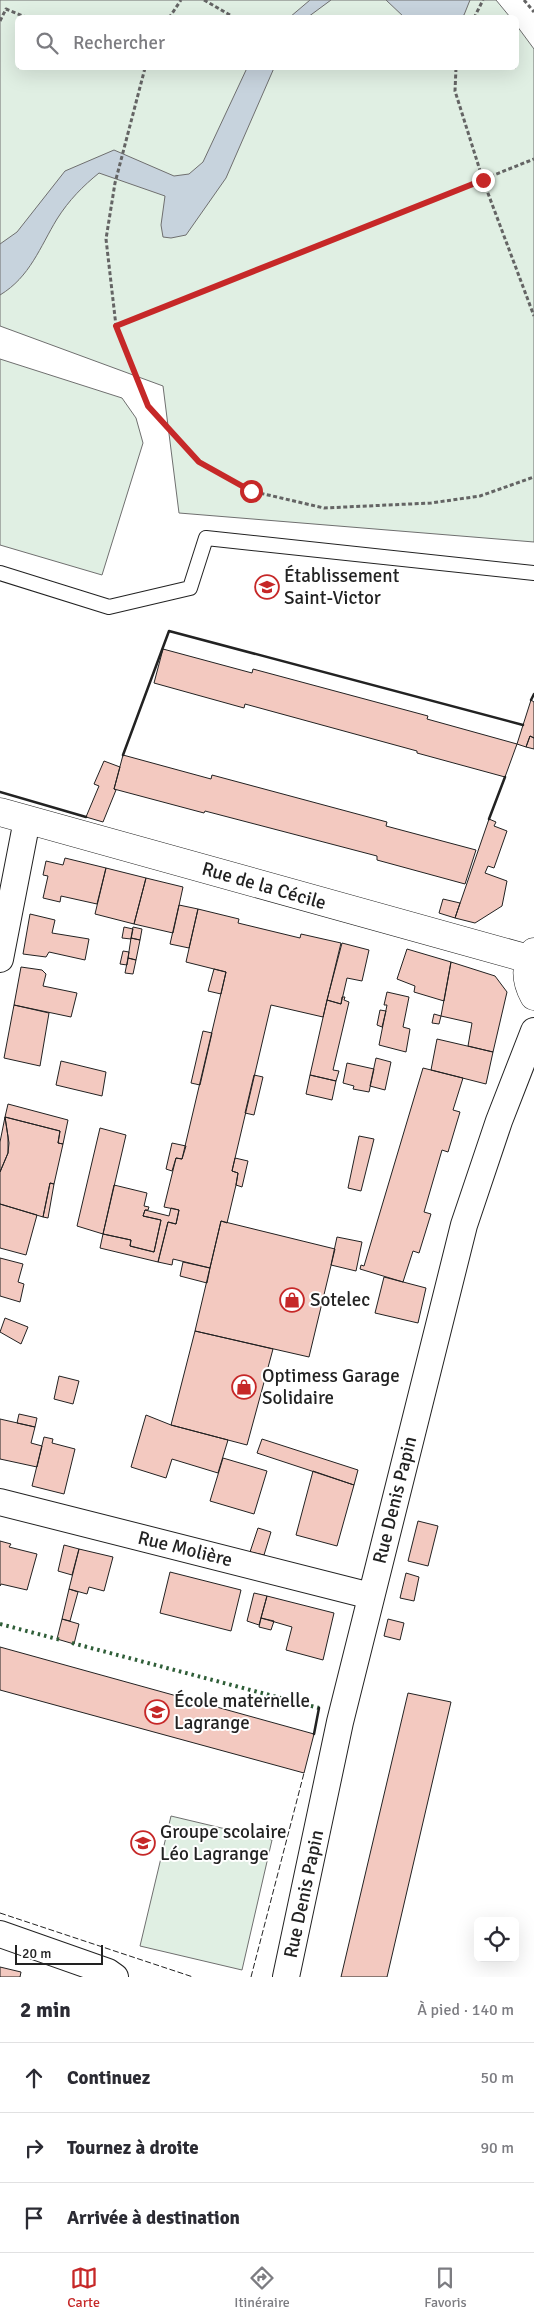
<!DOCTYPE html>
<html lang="fr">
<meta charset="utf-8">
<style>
:root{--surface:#fff;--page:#f7f7f7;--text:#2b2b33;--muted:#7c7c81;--line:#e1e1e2;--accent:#c62828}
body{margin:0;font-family:Signika,sans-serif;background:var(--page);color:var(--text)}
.controls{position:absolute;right:15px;bottom:15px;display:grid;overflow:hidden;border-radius:8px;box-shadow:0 5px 20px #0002}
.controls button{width:45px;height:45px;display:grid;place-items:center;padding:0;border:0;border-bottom:1px solid var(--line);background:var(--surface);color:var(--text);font:25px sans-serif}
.scale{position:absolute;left:15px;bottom:12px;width:88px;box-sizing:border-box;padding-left:5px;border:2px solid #222;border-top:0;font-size:14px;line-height:18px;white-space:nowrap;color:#222;-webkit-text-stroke:4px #fff;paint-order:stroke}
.stop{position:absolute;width:15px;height:15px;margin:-11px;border:4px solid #c62828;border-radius:50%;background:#fff}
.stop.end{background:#c62828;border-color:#fff;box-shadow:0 1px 5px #0008}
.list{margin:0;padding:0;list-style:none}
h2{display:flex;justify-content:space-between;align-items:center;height:65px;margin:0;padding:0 20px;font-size:21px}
h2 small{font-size:16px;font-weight:400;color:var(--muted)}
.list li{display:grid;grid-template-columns:32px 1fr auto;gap:15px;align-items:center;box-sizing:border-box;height:70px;padding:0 20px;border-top:1px solid var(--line)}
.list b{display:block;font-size:19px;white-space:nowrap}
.list em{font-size:16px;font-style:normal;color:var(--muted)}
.icon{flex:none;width:28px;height:28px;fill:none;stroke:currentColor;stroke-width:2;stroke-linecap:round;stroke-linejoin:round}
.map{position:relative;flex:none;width:534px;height:1977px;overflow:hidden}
.search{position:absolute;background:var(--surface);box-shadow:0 5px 20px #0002;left:15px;right:15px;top:15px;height:55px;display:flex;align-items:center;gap:12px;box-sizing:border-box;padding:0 18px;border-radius:8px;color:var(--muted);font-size:19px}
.sheet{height:275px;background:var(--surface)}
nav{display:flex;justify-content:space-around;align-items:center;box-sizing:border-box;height:70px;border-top:1px solid var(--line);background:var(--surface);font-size:14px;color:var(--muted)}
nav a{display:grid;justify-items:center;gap:2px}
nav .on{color:var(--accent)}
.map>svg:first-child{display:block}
.green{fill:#e0efe3;stroke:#6f6f6f}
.water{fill:#c7d3dd;stroke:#6f6f6f}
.building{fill:#f3c9c0;stroke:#222}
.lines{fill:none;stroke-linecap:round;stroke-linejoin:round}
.lane-casing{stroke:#222;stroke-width:16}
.street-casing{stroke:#222;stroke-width:28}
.secondary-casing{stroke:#222;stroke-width:29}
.path{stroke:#646464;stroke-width:3;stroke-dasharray:4 2.5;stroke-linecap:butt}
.lane{stroke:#fff;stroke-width:14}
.street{stroke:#fff;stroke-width:26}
.secondary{stroke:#fff;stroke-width:28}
.hedge{stroke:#2f5e38;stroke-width:4;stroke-dasharray:2.5 4;stroke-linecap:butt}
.fence{stroke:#222;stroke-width:1;stroke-dasharray:6 2.5;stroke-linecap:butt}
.wall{stroke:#222;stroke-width:2.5}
.route{stroke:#c62828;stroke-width:6}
.labels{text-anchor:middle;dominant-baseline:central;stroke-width:4;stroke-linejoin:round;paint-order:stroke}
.poi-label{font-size:19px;fill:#222;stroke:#fff;text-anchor:start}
.street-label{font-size:19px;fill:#222;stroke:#fff}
</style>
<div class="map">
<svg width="534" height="1977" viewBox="0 0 534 1977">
<rect width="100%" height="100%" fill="#fff"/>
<path class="green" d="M0 0H496L510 17 18 18V68H516L517 26 534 49V542L179 513 163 386 0 326Z
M0 359 122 398 136 418 143 443 102 575 0 545Z
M171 1816 272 1840 242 1970 140 1946Z"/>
<path class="water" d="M310 0H331L308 17H290Z
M386 0H470L464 15 460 17 405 18Z
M247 68H274L226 178 186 235 171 238 163 237 161 225 165 196 99 173C83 186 69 200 57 219 40 247 30 277 0 295V244L17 232 65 171 114 150 174 176 189 174 203 162Z"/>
<path class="building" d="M163 649 252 673 253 669 428 716 427 719 517 744 505 777 417 753V751L245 704 244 708 154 683Z
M531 700 534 702V738L530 736 526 747 517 744Z
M530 736 534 738V749L526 747Z
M123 755 211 779 212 775 387 822 386 826 476 850 465 884 377 860V856L205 811 204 813 114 789Z
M104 761 120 767 114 789 116 790 103 822 86 817 99 786 94 784Z
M489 819 496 822 494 826 507 831 494 868 488 866 485 873 507 881 502 906 475 923 455 918Z
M65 858 106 868 97 904 61 896 60 902 43 898 48 876 43 875 46 861 63 865Z
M106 868 146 878 134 924 95 914Z
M146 878 183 887 173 933 134 924Z
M443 899 460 903 455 918 439 913Z
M179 905 198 909 189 948 170 944Z
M198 909 239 919 238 923 300 938 301 934 341 943 323 1017 271 1005 232 1171 238 1173 236 1185 227 1223 221 1221 210 1268 173 1259 172 1265 158 1262 168 1222 176 1224 179 1210 164 1207 176 1158 182 1159 226 972 186 962Z
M30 914 55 920 52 933 89 939 85 960 49 952 46 957 23 954Z
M124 927 133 929 131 939 122 938Z
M133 927 142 929 140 940 131 938Z
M131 938 140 940 136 960 128 958Z
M342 943 369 950 362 981 347 978 341 1004 327 1000Z
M407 949 451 962 444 1001 414 992 415 986 397 979Z
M123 951 129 952 127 965 120 964Z
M128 958 136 960 133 974 125 973Z
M451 962 495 976 507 992 493 1052 468 1046 472 1023 441 1016Z
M21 967 42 970 46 974 43 986 77 993 71 1017 14 1005Z
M214 969 226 972 221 994 208 991Z
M387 992 409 997 403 1027 410 1029 406 1052 379 1045 387 1005H384Z
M342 997H345L344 1000 349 1002 333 1070 339 1071 336 1081 310 1075 327 1000 341 1004Z
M14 1005 49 1013 40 1066 4 1058Z
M380 1010 386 1011 382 1027 377 1025Z
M434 1014 441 1016 439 1024 432 1023Z
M203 1031 212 1033 200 1085 191 1083Z
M437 1039 493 1052 486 1084 431 1070Z
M376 1058 391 1062 385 1090 370 1086Z
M61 1061 106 1072 102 1096 56 1085Z
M347 1063 374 1069 369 1092 353 1089 354 1086 343 1083Z
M423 1068 463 1078 453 1110 460 1112 448 1152 442 1150 424 1212 431 1214 419 1253 413 1251 403 1282 360 1269 361 1265 364 1266Z
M254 1075 263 1077 254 1115 245 1113Z
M310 1075 336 1081 332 1100 306 1094Z
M8 1104 68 1120 63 1144 58 1143 60 1131 5 1117Z
M5 1117 8 1137V1153L0 1172V1142Z
M5 1117 60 1131 58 1143 63 1144 54 1184 50 1183 43 1217 0 1204V1172L8 1153 9 1143Z
M100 1128 126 1135 103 1234 77 1226Z
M359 1136 374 1139 361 1191 348 1188Z
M172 1143 186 1146 182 1159 176 1158 172 1171 166 1169Z
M235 1158 248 1161 242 1187 236 1185 238 1173 232 1171Z
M50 1183 54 1184 48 1218 43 1217Z
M114 1185 147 1193 144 1206 149 1207 148 1210H145L143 1216 161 1220 154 1252 130 1246 131 1240 103 1234Z
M0 1204 37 1215 26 1255 0 1248Z
M171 1208 179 1210 176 1224 168 1222 158 1262 100 1248 103 1234 131 1240 130 1246 154 1252 161 1220 143 1216 145 1210 169 1216Z
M221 1221 335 1249 309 1357 195 1331Z
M337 1237 362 1242 356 1271 331 1265Z
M0 1258 23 1264 18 1282 24 1284 20 1302 0 1296Z
M183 1262 210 1268 207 1283 180 1276Z
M384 1277 426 1288 418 1323 375 1313Z
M5 1318 28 1327 21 1344 0 1332Z
M195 1331 273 1349 247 1445 171 1425Z
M59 1376 79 1381 73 1404 54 1399Z
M19 1414 37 1418 35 1427 17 1423Z
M146 1415 171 1425 228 1440 218 1473 172 1459 166 1478 131 1467Z
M0 1419 35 1427 31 1443 42 1446 37 1467 0 1459Z
M44 1437 53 1439 52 1443 75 1449 64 1494 32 1486Z
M262 1439 358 1470 354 1485 257 1453Z
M223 1458 267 1471 254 1514 210 1501Z
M313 1471 354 1485 337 1546 296 1535Z
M418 1521 438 1526 428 1566 408 1561Z
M258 1528 271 1532 264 1555 250 1552Z
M0 1541 11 1544 9 1547 37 1554 27 1590 1 1584 0 1586Z
M64 1545 79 1549 72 1575 58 1571Z
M79 1549 113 1557 104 1591 89 1587 87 1594 69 1589Z
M170 1572 241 1590 231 1631 160 1613Z
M406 1573 419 1577 414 1601 400 1598Z
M69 1589 78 1592 70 1621 62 1619Z
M254 1593 267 1596 259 1625 247 1621Z
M267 1596 334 1613 323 1660 286 1650 292 1627 261 1618Z
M261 1618 274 1621 271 1630 259 1627Z
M62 1619 79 1624 74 1644 57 1639Z
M388 1619 404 1623 400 1640 384 1636Z
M0 1647 314 1734 304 1773 0 1690Z
M408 1693 451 1702 387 1977H341Z
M0 1967 21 1972 20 1977H0Z"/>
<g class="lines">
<g class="lane-casing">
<path id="lane" d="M0 573 109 607 190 588 206 538 534 573"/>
</g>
<g class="street-casing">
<path id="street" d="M0 959 27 820
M0 1502 371 1596
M0 1934 108 1972 115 1977
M286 1977 340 1722 464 1225 499 1121 534 1031"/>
</g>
<g class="secondary-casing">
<path id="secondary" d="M0 812 529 959
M534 952C524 967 526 981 534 996"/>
</g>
<path class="path" d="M204 0 235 18
M524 0 534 12
M169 18 181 0
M474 18 483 0
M0 21 6 9 28 18
M145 68 115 183 106 239 116 326 149 406 199 462 251 491 324 508 431 503 480 496 534 477
M456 68 455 91 483 180 534 316
M116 326 534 159"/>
<use href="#lane" class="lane"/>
<use href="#street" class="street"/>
<use href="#secondary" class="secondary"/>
<path class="hedge" d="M0 1624 61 1640
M72 1643 319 1708"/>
<path class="fence" d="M0 1913 193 1977
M251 1977 304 1773"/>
<path class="wall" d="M531 700 534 694
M123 755 169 631 523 725
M0 792 86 817
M489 819 505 777
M314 1734 319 1708"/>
</g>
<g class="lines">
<path class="route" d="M251 491 199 462 148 406 116 326 483 180"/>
</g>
<defs>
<g id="school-ring" transform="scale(1.25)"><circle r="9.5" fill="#fff" stroke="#c62828" stroke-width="1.5"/><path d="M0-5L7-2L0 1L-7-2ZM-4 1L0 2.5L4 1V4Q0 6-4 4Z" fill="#c62828"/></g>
<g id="shop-ring" transform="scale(1.25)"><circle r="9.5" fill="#fff" stroke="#c62828" stroke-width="1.5"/><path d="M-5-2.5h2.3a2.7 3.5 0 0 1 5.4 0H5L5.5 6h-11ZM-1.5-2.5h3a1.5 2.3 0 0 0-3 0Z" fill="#c62828"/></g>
</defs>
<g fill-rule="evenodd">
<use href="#school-ring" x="267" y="587"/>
<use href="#shop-ring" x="292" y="1300"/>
<use href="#shop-ring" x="244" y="1387"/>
<use href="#school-ring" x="157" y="1712"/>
<use href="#school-ring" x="143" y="1843"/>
</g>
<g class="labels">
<g class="poi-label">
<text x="284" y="576">Établissement<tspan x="284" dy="22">Saint-Victor</tspan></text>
<text x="310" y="1300">Sotelec</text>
<text x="262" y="1376">Optimess Garage<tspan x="262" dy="22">Solidaire</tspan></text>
<text x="174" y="1701">École maternelle<tspan x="174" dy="22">Lagrange</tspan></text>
<text x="160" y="1832">Groupe scolaire<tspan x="160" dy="22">Léo Lagrange</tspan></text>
</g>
<g class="street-label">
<text transform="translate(264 886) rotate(16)">Rue de la Cécile</text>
<text transform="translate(395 1500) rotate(-76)">Rue Denis Papin</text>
<text transform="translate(185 1549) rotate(14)">Rue Molière</text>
<text transform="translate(304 1894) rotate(-78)">Rue Denis Papin</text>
</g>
</g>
</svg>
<div class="controls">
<button><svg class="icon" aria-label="locate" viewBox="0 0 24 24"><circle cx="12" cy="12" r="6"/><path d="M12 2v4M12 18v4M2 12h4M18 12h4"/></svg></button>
</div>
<div class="scale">20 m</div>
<div class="stop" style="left:251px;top:491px"></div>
<div class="stop end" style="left:483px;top:180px"></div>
<div class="search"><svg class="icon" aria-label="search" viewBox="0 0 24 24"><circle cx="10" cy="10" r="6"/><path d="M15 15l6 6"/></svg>Rechercher</div>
</div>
<section class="sheet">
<h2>2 min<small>À pied · 140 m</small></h2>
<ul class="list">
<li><svg class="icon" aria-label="ahead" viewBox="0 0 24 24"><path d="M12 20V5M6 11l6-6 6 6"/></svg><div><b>Continuez</b></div><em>50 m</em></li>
<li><svg class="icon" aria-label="right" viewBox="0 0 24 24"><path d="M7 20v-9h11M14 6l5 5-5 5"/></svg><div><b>Tournez à droite</b></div><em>90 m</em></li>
<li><svg class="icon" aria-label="arrive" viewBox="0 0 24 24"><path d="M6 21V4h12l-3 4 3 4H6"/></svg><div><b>Arrivée à destination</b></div></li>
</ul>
</section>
<nav>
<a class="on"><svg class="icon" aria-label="map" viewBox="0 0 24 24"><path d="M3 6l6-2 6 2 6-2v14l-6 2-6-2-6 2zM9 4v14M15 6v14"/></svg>Carte</a>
<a><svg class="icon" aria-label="directions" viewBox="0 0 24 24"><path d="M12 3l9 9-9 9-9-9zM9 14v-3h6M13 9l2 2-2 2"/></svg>Itinéraire</a>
<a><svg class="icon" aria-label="saved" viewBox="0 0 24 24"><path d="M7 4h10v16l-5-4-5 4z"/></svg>Favoris</a>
</nav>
